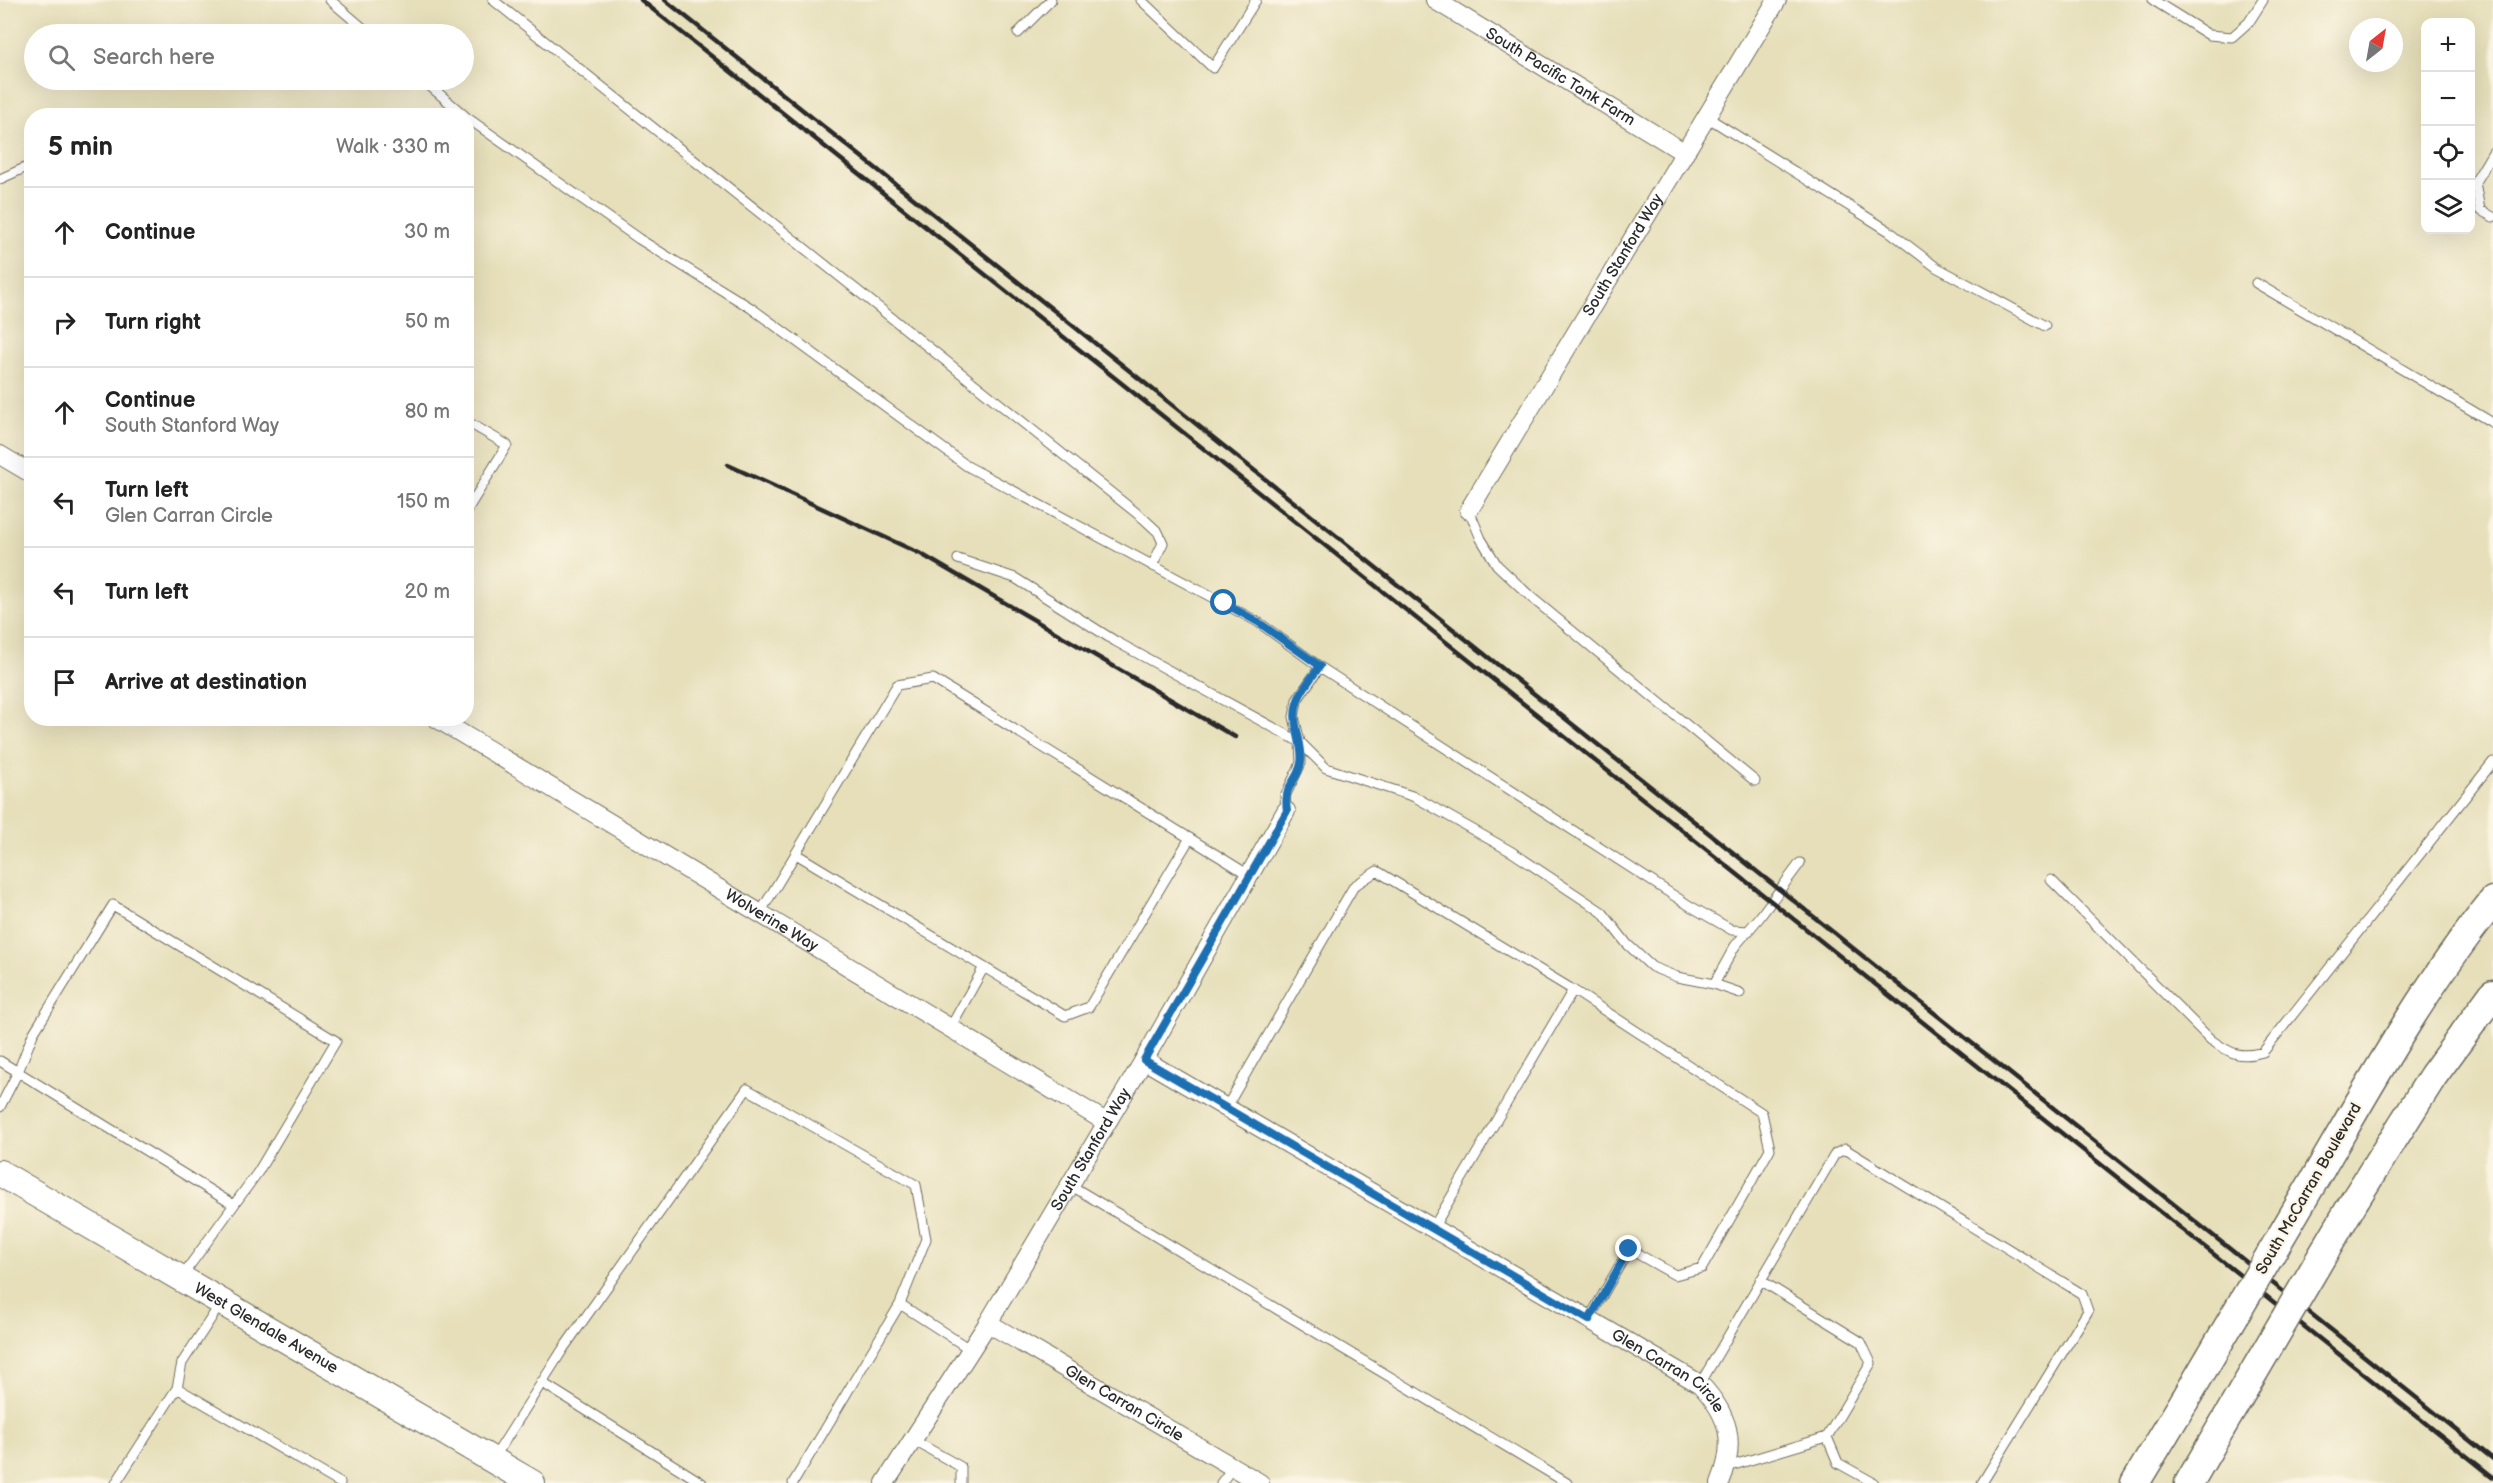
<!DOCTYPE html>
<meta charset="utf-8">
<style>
:root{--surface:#fff;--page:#f2f2f2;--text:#222;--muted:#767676;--line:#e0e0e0}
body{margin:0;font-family:"Balsamiq Sans",sans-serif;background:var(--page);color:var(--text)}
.controls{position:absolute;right:18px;top:18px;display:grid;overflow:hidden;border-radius:12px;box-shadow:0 6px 24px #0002}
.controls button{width:54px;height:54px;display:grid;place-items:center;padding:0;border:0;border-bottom:2px solid var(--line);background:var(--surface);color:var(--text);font:30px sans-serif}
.compass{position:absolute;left:2349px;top:18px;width:54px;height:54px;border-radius:50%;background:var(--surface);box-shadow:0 6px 24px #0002;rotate:31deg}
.stop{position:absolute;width:18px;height:18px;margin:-14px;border:4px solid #1f6fb2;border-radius:50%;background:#fff}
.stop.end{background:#1f6fb2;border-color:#fff;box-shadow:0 2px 6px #0008}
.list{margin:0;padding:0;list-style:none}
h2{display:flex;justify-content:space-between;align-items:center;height:78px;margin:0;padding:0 24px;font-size:26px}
h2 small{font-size:20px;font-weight:400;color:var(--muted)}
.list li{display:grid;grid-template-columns:39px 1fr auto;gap:18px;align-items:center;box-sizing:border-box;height:90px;padding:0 24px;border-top:2px solid var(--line)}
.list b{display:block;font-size:22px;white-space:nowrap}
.list p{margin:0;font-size:20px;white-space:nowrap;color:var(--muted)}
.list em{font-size:20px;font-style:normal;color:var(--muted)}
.icon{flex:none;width:33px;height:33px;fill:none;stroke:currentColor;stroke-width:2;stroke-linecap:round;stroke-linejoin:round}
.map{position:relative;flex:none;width:2493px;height:1483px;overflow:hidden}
.search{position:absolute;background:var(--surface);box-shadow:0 6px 24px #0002;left:24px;top:24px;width:450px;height:66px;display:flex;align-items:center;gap:15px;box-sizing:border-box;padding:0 21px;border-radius:33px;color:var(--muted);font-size:22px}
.panel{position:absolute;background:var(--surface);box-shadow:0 6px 24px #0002;left:24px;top:108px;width:450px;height:618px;border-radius:24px}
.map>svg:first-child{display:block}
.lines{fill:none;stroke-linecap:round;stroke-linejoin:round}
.service-casing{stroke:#6c6a5d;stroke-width:11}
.minor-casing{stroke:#6c6a5d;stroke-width:20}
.secondary-casing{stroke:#6c6a5d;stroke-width:28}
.primary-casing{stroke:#6c6a5d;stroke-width:31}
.service{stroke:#fff;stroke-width:9}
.minor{stroke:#fff;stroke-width:18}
.secondary{stroke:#fff;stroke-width:26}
.primary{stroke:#fff;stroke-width:28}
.rail{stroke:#2b2b2b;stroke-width:4.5}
.primary-bridge-casing{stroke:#6c6a5d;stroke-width:31;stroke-linecap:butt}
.primary-bridge{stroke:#fff;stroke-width:28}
.route{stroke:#1f6fb2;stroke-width:8}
.labels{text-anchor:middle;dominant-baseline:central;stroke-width:4.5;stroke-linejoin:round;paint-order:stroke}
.street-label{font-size:16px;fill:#2b2b2b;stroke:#fcf5e5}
</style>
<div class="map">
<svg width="2493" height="1483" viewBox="0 0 2493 1483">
<rect width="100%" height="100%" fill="#fcf5e5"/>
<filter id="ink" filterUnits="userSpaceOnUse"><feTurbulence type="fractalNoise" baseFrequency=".0167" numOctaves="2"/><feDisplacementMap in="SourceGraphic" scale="12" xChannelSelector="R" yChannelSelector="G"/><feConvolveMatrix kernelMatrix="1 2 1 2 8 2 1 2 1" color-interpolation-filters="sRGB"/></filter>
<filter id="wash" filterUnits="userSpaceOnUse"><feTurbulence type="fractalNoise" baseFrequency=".008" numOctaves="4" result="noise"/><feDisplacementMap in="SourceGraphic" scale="24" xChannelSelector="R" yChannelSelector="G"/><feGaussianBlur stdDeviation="1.35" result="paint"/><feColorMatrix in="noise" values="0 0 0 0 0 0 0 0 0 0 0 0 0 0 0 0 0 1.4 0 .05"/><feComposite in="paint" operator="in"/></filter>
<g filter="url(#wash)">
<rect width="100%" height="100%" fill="#e6dfba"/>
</g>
<g filter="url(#ink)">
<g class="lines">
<g class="service-casing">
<path id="service" d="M330 0 370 34
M493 0 1144 519 1158 532 1163 543 1152 566
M1141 0 1213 68 1256 0
M2153 0 2209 35 2232 37 2249 22 2263 0
M1018 33 1051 0
M423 80 465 116
M466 117 639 239 751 308 967 466 1258 622 1320 667 1690 906 1732 930 1749 931
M1707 117 1889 231 1936 267 2045 326
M2493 152 2475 182 2480 210 2493 217
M0 179 29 166
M2256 283 2493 423
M466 421 507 445 466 512
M1469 510 1481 539 1497 565 1532 598 1755 781
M958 559 1015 578 1115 641 1300 742 1326 768 1415 797 1512 852 1602 912 1627 944 1652 967 1677 977 1714 984 1740 993
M1286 811 1285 796 1301 763 1300 742 1294 717 1297 700 1320 667
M796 854 1065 1016 1089 1007 1190 838
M2051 880 2211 1040C2230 1053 2239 1059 2263 1052L2493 762
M760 913 897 685 933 679 1249 875
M1714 984 1735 946 1759 918 1800 863
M950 1028 984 967
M0 1061 18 1072 0 1107
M1226 1108 1354 886 1377 871 1573 990 1762 1113 1770 1149 1702 1268 1675 1275 1629 1249 1589 1319
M1070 1185 1567 1483
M1433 1228 1573 990
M182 1276 258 1172 336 1041 113 905 33 1034 18 1072 234 1205
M1760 1280 1861 1342 1871 1363 1827 1437 1838 1463 1874 1483
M221 1303 182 1363 177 1388 340 1483
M541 1382 702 1483
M1700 1384 1835 1154 1845 1149 2082 1294 2088 1311 1982 1483
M913 1440 961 1467V1483
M494 1458 563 1349 747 1089 916 1185 926 1239 900 1304 971 1350
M1727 1467 1827 1437
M116 1483 177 1388
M793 1483 900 1304
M1221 1483 1233 1467"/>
</g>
<g class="minor-casing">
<g id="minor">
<path id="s1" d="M1435 0 1685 153"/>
<path d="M0 455 32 474"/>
<path id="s2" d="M1469 510 1777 0"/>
<path id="s3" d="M436 718 1106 1122"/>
<path id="s4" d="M1144 1060 1700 1384C1729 1415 1737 1442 1720 1483"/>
<path id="s5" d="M988 1323 1260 1483"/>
<path id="s6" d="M885 1483 988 1323 1144 1060 1286 811"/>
</g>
</g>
<g class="secondary-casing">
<g id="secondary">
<path id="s7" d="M0 1173 532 1483"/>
</g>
</g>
<g class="primary-casing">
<path id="primary" d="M2320 1170C2374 1077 2426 984 2493 901
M2356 1198 2433 1076 2493 994
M2135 1483 2185 1400
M2189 1483 2221 1428"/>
</g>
<use href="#service" class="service"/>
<use href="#minor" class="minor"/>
<use href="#secondary" class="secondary"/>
<use href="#primary" class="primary"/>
<path class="rail" d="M641 0 2493 1477
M665 0 2493 1459
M728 465 921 554 1235 737"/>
<g class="primary-bridge-casing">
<path id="primary-bridge" d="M2185 1400 2320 1170
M2221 1428 2356 1198"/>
</g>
<use href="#primary-bridge" class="primary-bridge"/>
</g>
</g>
<g class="lines" filter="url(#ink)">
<path class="route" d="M1224 603 1258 622 1320 666C1304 688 1290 702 1297 730 1299 740 1303 753 1301 763 1297 784 1283 783 1287 811L1144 1060 1589 1320 1629 1249"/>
</g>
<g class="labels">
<g class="street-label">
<text stroke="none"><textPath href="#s1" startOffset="147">South Pacific Tank Farm</textPath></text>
<text stroke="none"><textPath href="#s2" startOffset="298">South Stanford Way</textPath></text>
<text stroke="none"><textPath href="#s3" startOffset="392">Wolverine Way</textPath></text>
<text stroke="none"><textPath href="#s6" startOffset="392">South Stanford Way</textPath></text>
<text transform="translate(2309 1189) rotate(-60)">South McCarran Boulevard</text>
<text stroke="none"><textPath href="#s7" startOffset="308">West Glendale Avenue</textPath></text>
<text stroke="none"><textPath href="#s4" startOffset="610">Glen Carran Circle</textPath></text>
<text stroke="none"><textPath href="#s5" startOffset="158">Glen Carran Circle</textPath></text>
</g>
</g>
</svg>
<div class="controls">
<button>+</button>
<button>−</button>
<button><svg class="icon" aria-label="locate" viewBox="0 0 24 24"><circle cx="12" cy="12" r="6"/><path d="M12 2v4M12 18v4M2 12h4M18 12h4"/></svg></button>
<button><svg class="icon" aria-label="layers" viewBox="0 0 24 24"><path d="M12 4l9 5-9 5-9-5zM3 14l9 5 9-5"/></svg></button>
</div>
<svg class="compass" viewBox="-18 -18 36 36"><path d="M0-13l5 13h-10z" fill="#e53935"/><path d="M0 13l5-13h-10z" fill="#767676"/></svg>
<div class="stop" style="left:1224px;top:603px"></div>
<div class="stop end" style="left:1629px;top:1249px"></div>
<div class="search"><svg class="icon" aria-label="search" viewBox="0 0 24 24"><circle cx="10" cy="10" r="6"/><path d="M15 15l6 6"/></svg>Search here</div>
<section class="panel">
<h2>5 min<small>Walk · 330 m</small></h2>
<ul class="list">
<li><svg class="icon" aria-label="ahead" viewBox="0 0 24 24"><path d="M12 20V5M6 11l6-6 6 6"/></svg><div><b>Continue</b></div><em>30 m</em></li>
<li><svg class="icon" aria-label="right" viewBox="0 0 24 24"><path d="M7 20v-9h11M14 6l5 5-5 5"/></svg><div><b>Turn right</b></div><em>50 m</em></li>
<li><svg class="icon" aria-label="ahead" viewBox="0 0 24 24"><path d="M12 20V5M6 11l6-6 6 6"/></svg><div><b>Continue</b><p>South Stanford Way</p></div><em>80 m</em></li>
<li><svg class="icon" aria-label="left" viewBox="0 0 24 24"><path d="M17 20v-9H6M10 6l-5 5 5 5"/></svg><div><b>Turn left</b><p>Glen Carran Circle</p></div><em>150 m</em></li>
<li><svg class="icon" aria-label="left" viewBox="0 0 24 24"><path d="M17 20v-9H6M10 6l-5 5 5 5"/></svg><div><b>Turn left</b></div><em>20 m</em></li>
<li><svg class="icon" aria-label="arrive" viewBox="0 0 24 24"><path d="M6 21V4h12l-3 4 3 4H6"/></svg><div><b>Arrive at destination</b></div></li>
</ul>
</section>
</div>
